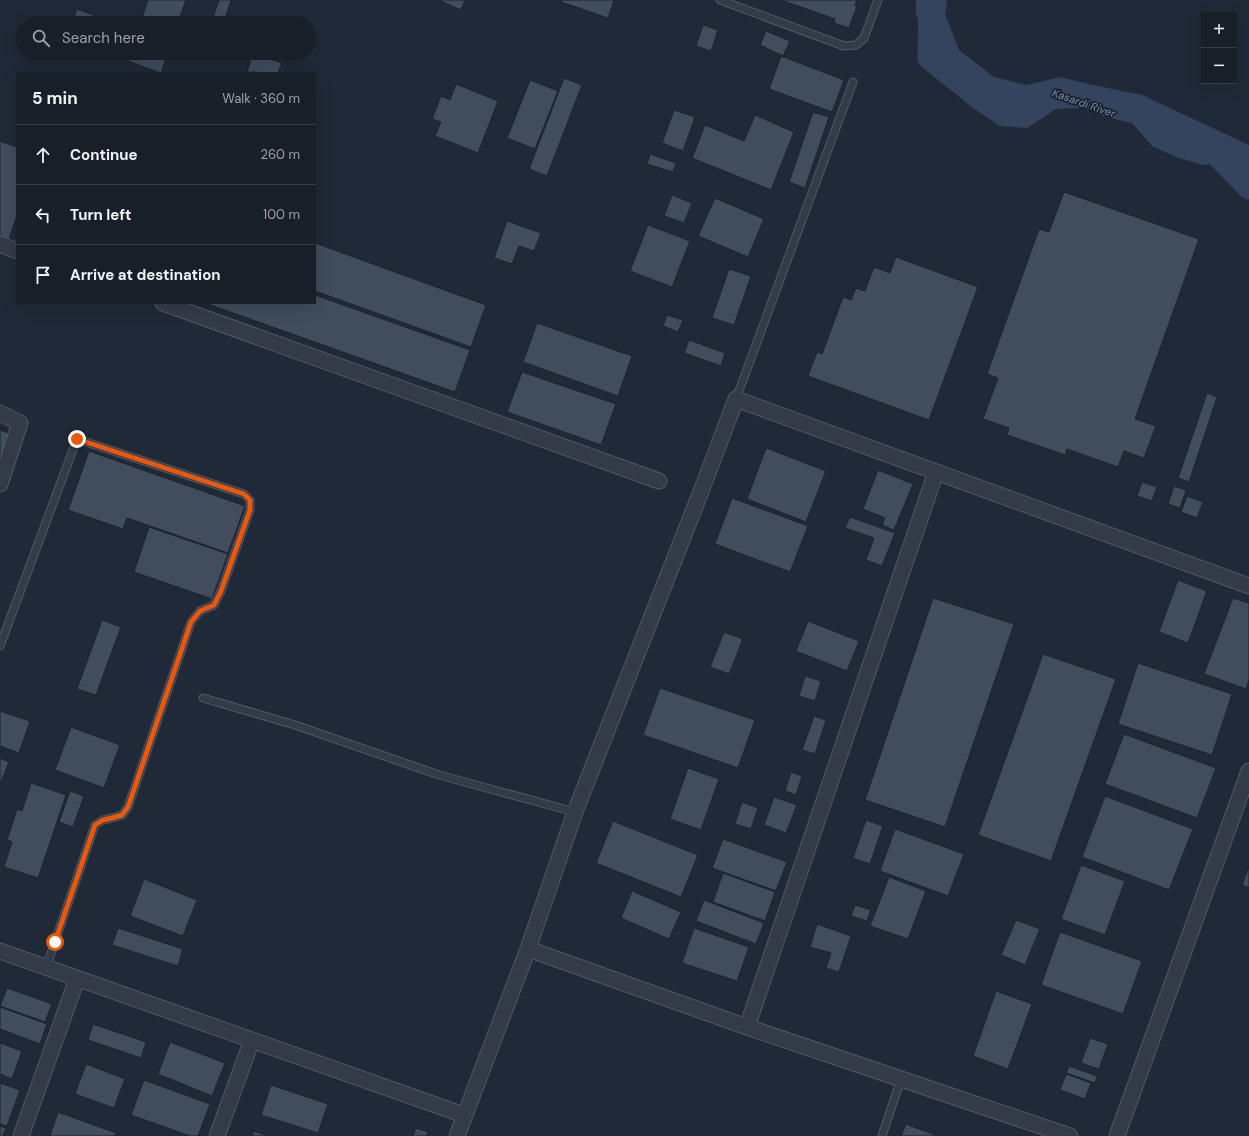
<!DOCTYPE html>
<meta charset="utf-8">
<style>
:root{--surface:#181f29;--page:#212731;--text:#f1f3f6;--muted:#9fa2a8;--line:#363d46}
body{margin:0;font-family:"DM Sans",sans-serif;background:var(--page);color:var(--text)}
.controls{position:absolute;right:12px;top:12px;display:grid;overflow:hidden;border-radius:0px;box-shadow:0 4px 16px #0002}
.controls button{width:36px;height:36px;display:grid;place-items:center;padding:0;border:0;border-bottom:1px solid var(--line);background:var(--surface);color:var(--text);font:20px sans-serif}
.stop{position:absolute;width:12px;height:12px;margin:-9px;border:3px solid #ea580c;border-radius:50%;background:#fff}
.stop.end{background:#ea580c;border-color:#fff;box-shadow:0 1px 4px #0008}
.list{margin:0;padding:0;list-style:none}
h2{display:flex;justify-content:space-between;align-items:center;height:52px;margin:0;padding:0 16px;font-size:17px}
h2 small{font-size:13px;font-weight:400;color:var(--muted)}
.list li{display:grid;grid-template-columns:26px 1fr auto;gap:12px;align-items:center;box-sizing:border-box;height:60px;padding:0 16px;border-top:1px solid var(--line)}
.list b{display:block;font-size:15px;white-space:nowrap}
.list em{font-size:13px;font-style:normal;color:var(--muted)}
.icon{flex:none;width:22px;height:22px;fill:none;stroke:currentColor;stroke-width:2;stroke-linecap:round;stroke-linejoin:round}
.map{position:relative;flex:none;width:1249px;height:1136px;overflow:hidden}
.search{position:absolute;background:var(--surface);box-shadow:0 4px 16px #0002;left:16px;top:16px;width:300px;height:44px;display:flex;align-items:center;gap:10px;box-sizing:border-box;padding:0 14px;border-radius:22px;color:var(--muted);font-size:15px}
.panel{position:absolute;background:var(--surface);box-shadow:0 4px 16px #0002;left:16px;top:72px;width:300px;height:232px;border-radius:0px}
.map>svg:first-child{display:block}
.water{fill:#34445f}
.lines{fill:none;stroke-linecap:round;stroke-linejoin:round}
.river{stroke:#34445f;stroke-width:23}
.building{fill:#414c5c;stroke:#1b232e}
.service-casing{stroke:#515966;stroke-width:9}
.minor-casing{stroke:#515966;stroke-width:17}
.service{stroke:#343b48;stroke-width:7}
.minor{stroke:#343b48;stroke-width:15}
.route{stroke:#ea580c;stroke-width:5}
.labels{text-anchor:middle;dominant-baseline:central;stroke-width:3.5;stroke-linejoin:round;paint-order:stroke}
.water-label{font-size:11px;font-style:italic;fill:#768cad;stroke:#19212c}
</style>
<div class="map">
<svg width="1249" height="1136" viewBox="0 0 1249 1136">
<rect width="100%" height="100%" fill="#202937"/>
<path class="water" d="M916 0H947L945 14 959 50 994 77 1027 85 1060 77 1093 85 1142 95 1249 145V185L1247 183 1218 163 1203 165 1176 157 1152 146 1132 123 1106 117 1084 108 1056 109 1027 128 1000 126 970 106 947 86 924 43 916 13Z"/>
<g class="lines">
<path class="river" d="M930 0 929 58 959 82
M1216 154 1249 188"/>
</g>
<path class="building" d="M148 0H186L178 23H140Z
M219 0H231L224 22 213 18Z
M441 0H465L461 10 441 1Z
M562 0H614L608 18 561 2Z
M781 0H857L855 6H857L849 28 834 23 835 19Z
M77 9 96 16 94 23H72Z
M703 25 718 30 711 51 696 46Z
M766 31 790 41 783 56 760 45Z
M62 53H83L80 60Z
M130 53H168L161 73 128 61Z
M253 53 282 63 278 73 247 72Z
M781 56 844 80 832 112 769 89Z
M564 78 582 85 547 176 529 169Z
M530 80 558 91 535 149 507 138Z
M456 84 498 101 478 153 435 136 441 122 432 119 441 96 450 100Z
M674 110 695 117 683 151 662 143Z
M813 112 829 117 805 188 789 182Z
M755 115 794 132 771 190 692 158 705 125 744 141Z
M0 141 17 147V215L9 240 0 237Z
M650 154 676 163 673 172 647 164Z
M1064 192 1199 239 1135 419 1156 426 1144 458 1124 451 1118 467 1067 449 1065 455 1007 435 1009 428 983 419 998 378 987 374 1039 229 1049 232Z
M672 195 692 203 684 223 664 216Z
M715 198 764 219 748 257 698 236Z
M507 221 541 233 534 251 519 246 512 264 494 258Z
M648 225 690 241 672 287 630 271Z
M315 243 486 305 471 347 315 291Z
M896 257 978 287 929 420 808 376 817 352 822 354 843 297 851 300 856 288 865 291 874 267 890 273Z
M729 269 751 276 734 325 712 318Z
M315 295 470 350 455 392 205 303H315Z
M667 315 683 320 678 332 663 326Z
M537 323 632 356 618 396 523 362Z
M689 340 725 353 721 366 684 353Z
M522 372 616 404 601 445 507 412Z
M1207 393 1217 397 1189 482 1178 478Z
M0 430 14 435 0 474Z
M766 448 826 471 806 522 747 499Z
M89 451 245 506 228 553 127 518 123 529 68 510Z
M878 470 913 484 894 530 882 525 885 518 863 509Z
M1142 482 1157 487 1152 501 1137 496Z
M1174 486 1186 490 1180 508 1168 504Z
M1187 496 1203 502 1197 518 1181 512Z
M732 498 808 526 790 572 715 544Z
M850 517 895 533 882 566 866 560 874 538 845 528Z
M149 527 228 554 212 599 134 572Z
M1178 580 1207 591 1188 643 1159 632Z
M933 598 1014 624 945 827 865 800Z
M1233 598 1249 603V680L1246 689 1204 674Z
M102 620 121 627 96 695 77 689Z
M808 621 859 641 847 671 796 651Z
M724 632 743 639 729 674 710 667Z
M1043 654 1116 679 1051 861 978 835Z
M1138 663 1232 694 1212 755 1118 724Z
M805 676 821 681 815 701 799 696Z
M660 688 755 720 738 768 643 735Z
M0 711 30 721 19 753 0 746Z
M814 716 826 720 815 754 802 750Z
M71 727 120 745 104 788 55 770Z
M1124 734 1216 768 1197 818 1105 784Z
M0 758 9 762 0 785Z
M688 768 719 779 701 830 670 819Z
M791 772 802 776 796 795 785 791Z
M31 783 66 795 38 878 4 867 12 842 7 840 17 809 22 811Z
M70 791 84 796 73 827 59 822Z
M1105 796 1193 829 1169 890 1082 857Z
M774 797 797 805 786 833 764 825Z
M742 802 758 808 751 829 735 824Z
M866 820 883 826 870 864 853 858Z
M613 821 698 855 681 897 596 863Z
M895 829 964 854 948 896 880 871Z
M723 839 787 862 776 891 712 868Z
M1081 865 1125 881 1105 935 1061 919Z
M1249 866V888L1242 885Z
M723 873 775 892 765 921 713 902Z
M889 877 926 891 908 939 870 926Z
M144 879 197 900 183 936 130 916Z
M632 891 681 912 669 939 621 918Z
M704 900 764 923 756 944 696 921Z
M855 905 871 910 867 921 851 916Z
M1016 920 1040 929 1025 965 1001 955Z
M817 924 851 936 839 972 826 968 831 953 810 947Z
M118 928 183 949 178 966 112 945Z
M694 928 749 947 737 981 682 963Z
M1060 932 1142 961 1123 1014 1041 985Z
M7 988 52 1004 45 1022 0 1006Z
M996 991 1032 1004 1008 1069 973 1056Z
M0 1007 47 1024 40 1044 0 1029Z
M93 1024 146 1042 141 1058 88 1040Z
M1090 1038 1108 1044 1099 1069 1081 1063Z
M170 1042 225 1063 212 1096 158 1074Z
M0 1043 22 1051 12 1079 0 1074Z
M86 1064 125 1079 114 1108 75 1094Z
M1069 1066 1097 1076 1095 1083 1066 1073Z
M1066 1074 1091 1083 1085 1099 1060 1090Z
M144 1080 210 1104 198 1136H190L131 1115Z
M0 1083 20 1090 7 1126 0 1124Z
M271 1085 328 1104 318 1133 261 1115Z
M58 1112 116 1133 114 1136H50Z
M906 1124 938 1136H901Z
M0 1126 6 1128 3 1136H0Z
M416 1128 428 1132 426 1136H413Z
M254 1131 268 1136H252Z"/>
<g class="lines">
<g class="service-casing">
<path id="service" d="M720 0 844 46 856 45 864 38 878 0
M736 399 853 82
M0 646 77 439 244 494 250 500V510L221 591 214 605 200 611 191 622 128 807 122 815 112 818 103 820 95 825 46 968
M203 698 295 725 439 775 575 812
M882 1136 901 1079"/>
</g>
<g class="minor-casing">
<path id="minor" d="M0 244 17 251
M163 303 659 481
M0 413 20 423 0 484
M528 949 747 1027 1070 1136
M0 951 464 1115
M747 1027 936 472
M21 1136 77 979
M217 1136 252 1040
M457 1136 528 949 575 812 700 494 736 399 1249 586
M1117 1136 1249 771"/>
</g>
<use href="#service" class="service"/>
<use href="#minor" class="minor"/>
</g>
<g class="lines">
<path class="route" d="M55 942 95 825 103 820 112 818 122 815 128 807 191 622 200 611 214 605 221 591 250 510V500L244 494 77 439"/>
</g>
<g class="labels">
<g class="water-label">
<text transform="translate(1084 103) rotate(19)">Kasardi River</text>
</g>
</g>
</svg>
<div class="controls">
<button>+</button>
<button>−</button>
</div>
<div class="stop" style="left:55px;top:942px"></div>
<div class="stop end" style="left:77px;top:439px"></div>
<div class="search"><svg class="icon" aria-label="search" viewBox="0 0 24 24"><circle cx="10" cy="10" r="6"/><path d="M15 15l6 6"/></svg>Search here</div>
<section class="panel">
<h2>5 min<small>Walk · 360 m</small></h2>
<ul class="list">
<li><svg class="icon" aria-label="ahead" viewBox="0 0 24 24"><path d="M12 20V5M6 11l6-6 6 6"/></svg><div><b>Continue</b></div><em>260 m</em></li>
<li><svg class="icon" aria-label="left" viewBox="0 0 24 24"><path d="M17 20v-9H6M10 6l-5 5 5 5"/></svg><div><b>Turn left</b></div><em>100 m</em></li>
<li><svg class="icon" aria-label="arrive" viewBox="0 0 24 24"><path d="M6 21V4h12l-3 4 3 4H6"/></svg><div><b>Arrive at destination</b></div></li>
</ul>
</section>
</div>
